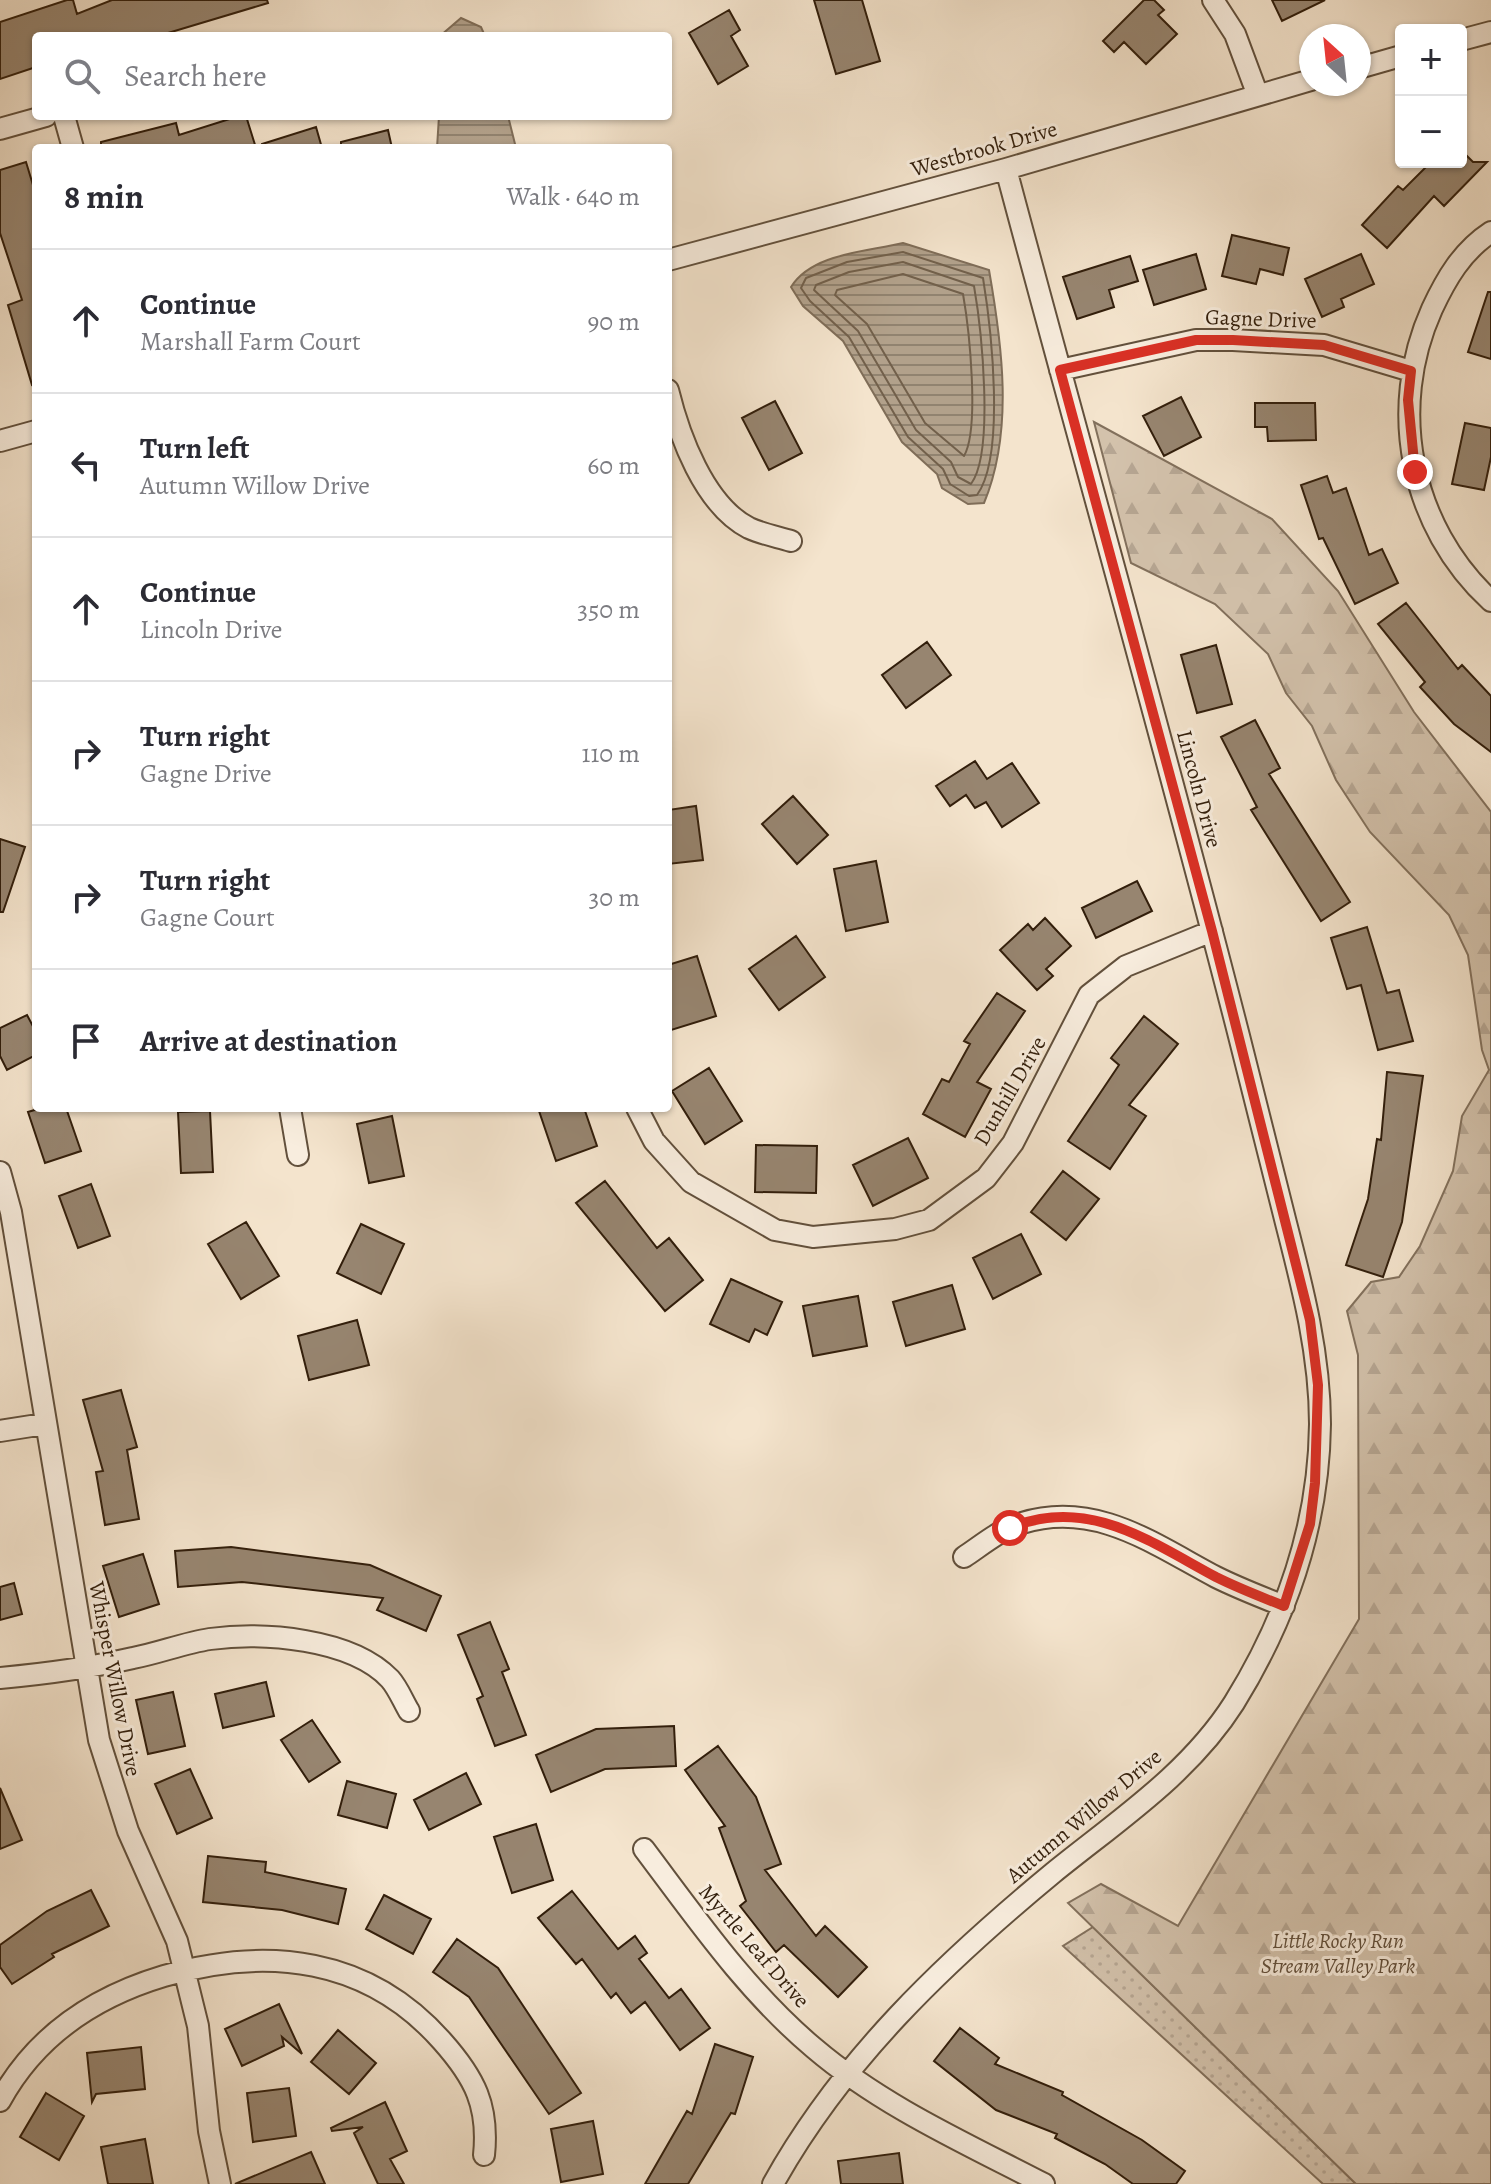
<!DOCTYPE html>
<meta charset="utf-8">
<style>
:root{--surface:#fff;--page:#f2f2f3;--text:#2b2b33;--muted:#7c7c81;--line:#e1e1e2}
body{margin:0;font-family:Alegreya,serif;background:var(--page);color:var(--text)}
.controls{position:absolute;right:24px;top:24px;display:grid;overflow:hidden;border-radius:8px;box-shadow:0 2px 6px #0004}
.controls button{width:72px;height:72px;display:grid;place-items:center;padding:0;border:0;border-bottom:2px solid var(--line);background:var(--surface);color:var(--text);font:40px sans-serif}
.compass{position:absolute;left:1299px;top:24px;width:72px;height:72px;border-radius:50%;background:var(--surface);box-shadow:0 2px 6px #0004;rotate:333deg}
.stop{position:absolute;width:24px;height:24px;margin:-18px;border:6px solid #d93025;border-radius:50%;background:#fff}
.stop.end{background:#d93025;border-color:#fff;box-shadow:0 2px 8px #0008}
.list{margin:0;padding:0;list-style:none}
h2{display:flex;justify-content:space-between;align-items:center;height:104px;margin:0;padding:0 32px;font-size:34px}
h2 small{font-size:26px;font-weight:400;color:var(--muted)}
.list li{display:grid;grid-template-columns:52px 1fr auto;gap:24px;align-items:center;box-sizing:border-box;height:144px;padding:0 32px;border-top:2px solid var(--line)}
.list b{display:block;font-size:30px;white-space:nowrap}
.list p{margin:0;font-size:26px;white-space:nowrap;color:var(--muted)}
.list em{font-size:26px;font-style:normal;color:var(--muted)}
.icon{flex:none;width:44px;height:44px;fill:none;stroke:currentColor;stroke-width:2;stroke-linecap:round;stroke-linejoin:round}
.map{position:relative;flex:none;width:1491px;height:2184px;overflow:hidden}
.search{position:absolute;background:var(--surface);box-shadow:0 2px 6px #0004;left:32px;top:32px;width:640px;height:88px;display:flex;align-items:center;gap:20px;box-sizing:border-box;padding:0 28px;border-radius:8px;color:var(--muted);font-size:30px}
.panel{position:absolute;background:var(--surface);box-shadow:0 2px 6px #0004;left:32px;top:144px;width:640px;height:968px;border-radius:8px}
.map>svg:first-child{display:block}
.green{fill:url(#green-dots);stroke:#82705c;stroke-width:2}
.forest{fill:url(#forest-firs);stroke:#82705c;stroke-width:2}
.water{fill:url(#water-rules);stroke:#7f6d58;stroke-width:2}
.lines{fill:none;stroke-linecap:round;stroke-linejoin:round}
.shore{stroke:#72604b;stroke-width:2}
.building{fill:#978570;stroke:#321e0b;stroke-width:2}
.minor-casing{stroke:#62503c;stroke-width:24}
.minor{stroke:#f8edde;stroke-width:20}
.route{stroke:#d93025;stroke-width:10}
.labels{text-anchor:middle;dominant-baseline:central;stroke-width:6;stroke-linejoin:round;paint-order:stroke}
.street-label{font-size:22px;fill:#321e0b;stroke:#f8edde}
.park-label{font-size:22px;font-style:italic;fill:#624f3b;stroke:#f8edde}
</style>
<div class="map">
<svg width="1491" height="2184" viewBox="0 0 1491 2184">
<defs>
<pattern id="green-dots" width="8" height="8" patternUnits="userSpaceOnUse" patternTransform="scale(2)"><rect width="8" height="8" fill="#d3c2ac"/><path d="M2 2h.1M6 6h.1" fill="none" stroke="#b6a693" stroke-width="1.8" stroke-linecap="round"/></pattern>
<pattern id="forest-firs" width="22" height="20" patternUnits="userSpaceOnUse" patternTransform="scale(2)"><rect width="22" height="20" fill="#d3c2ac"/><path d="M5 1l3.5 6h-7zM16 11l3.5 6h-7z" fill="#b6a693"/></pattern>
<pattern id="water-rules" width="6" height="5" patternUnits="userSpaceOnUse" patternTransform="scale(2)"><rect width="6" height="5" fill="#b2a18b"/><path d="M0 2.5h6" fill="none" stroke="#918370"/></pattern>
</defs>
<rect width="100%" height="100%" fill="#f4e4cd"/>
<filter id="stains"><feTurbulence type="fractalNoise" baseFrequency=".0025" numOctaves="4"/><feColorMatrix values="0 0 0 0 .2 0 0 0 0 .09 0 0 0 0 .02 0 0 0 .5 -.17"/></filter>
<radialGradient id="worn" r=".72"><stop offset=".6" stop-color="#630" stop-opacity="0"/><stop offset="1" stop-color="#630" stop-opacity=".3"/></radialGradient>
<path class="green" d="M1093 1927 1356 2184H1323L1063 1946Z"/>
<path class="forest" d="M1094 422 1272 519 1338 591 1414 712 1491 812V2184H1356L1068 1903 1101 1884 1178 1926 1359 1619 1358 1355 1347 1311 1371 1282 1399 1277 1420 1246 1453 1171 1462 1116 1489 1070 1482 1050 1468 955 1449 915 1370 832 1336 780 1312 726 1286 693 1268 654 1215 604 1131 563Z"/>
<path class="water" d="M461 18 481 27 485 36H440Z
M439 116H508L516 148H437Z
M903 243 989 270C1002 344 1014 431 984 503L968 504 942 488 937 474 902 442 843 341 803 306 791 287C812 253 867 252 903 243Z"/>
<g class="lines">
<path class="shore" d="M903 252 983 278C991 327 1006 455 977 495L969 496 950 484 943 469 908 437 849 337 810 301 801 288 806 278 847 262Z
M903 262 974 286C981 326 995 452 971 484L958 477 951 462 916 430 858 331 814 290 816 285 849 272Z
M903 274 963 294C969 328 980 428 964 456L925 423 867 324 835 295 837 290Z"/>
</g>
<path class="building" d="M67 0H73L77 14 112 0H267L268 3 158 36H36V67L0 79V22Z
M814 0H862L880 61 836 74Z
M1144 0H1154L1164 10 1158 15 1177 34 1146 64 1124 42 1114 52 1103 41Z
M1272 0H1325L1282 21Z
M729 10 740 30 731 36 748 66 718 84 689 33Z
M239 116H246L256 148H101V142L176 123 179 135Z
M316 127 322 148H262V144Z
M388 130 392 148H341V142Z
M1461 150 1473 162H1487L1444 206 1434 196 1387 248 1362 225 1398 186 1403 190 1431 162H1461Z
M26 162 36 195V384L32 385 8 305 22 300 0 233V170Z
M1232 235 1289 248 1283 275 1260 269 1256 284 1222 276Z
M1196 254 1206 289 1154 305 1143 270Z
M1361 254 1374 284 1341 299 1344 307 1322 317 1305 279Z
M1130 256 1138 281 1109 290 1114 307 1077 319 1063 277Z
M1488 292H1491V359L1468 352Z
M1181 397 1201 437 1164 456 1143 416Z
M775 401 802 453 769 470 742 418Z
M1255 403H1315L1316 440 1268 441 1267 427H1255Z
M1465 423 1491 428V457L1484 490 1452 484Z
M1327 476 1333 493 1346 488 1369 555 1382 549 1398 583 1355 604 1323 538 1319 539 1301 485Z
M1406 603 1458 669 1462 665 1491 696V752L1454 724 1420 687 1425 682 1378 624Z
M927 642 951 675 906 708 882 675Z
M1216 645 1232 704 1197 713 1181 655Z
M1255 720 1280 768 1269 774 1350 902 1321 921 1251 810 1257 807 1221 737Z
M975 761 987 779 1012 763 1039 803 1002 827 986 802 975 808 966 795 950 806 936 786Z
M793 796 828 835 797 864 762 824Z
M696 806 703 860 668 864V810Z
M0 839 25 847 3 912H0Z
M876 861 888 922 846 931 834 869Z
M1137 881 1152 911 1096 938 1082 908Z
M1045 918 1071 946 1046 969 1053 976 1037 990 1000 950 1028 924 1033 930Z
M1367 927 1387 993 1399 990 1413 1041 1378 1050 1361 985 1347 989 1331 938Z
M796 936 825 977 779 1010 749 969Z
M697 956 716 1016 668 1031V965Z
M997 993 1025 1011 977 1082 991 1089 965 1137 923 1114 942 1079 949 1082 970 1044 964 1041Z
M27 1015 36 1032V1055L7 1070 0 1056V1028Z
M1144 1016 1178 1044 1129 1105 1146 1116 1110 1169 1068 1141 1119 1065 1111 1058Z
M709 1068 742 1121 705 1144 672 1091Z
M1387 1072 1423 1076 1402 1222 1383 1277 1346 1265 1368 1199 1377 1139 1381 1140Z
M41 1108H66L81 1151 45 1163 28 1112Z
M538 1108H584L597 1146 556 1161Z
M210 1111 213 1172 181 1173 178 1112Z
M392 1116 404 1176 369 1183 357 1124Z
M908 1138 928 1178 873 1206 853 1165Z
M756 1145 817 1146 816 1193 755 1192Z
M1063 1171 1099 1199 1066 1240 1031 1212Z
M605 1181 657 1248 669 1238 703 1280 665 1311 576 1203Z
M91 1184 110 1236 78 1248 59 1196Z
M246 1222 279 1276 241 1299 208 1244Z
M361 1224 404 1244 381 1294 337 1273Z
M1021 1234 1041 1274 993 1299 973 1258Z
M731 1279 782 1302 767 1335 755 1329 749 1342 710 1324Z
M952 1285 965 1329 906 1346 893 1302Z
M858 1296 867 1346 813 1356 803 1306Z
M357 1320 369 1365 309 1380 298 1336Z
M121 1390 137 1447 127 1450 139 1519 105 1525 96 1472 103 1471 83 1400Z
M231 1547 370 1565 441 1596 426 1631 377 1610 383 1598 242 1582 178 1587 175 1551Z
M143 1554 159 1604 119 1617 103 1566Z
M14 1583 22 1614 0 1620V1587Z
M490 1622 509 1669 502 1672 526 1735 495 1746 477 1699 483 1696 458 1635Z
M266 1682 274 1716 223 1728 215 1694Z
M173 1692 185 1746 148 1754 136 1700Z
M312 1720 340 1762 309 1782 281 1740Z
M674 1726 676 1766 605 1769 551 1792 536 1755 596 1729Z
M718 1746 756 1797 781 1864 765 1870 816 1936 825 1926 867 1967 838 1997 784 1945 776 1952 740 1906 746 1901 719 1828 725 1826 685 1770Z
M190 1769 212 1818 177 1834 155 1784Z
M466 1773 481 1804 429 1830 414 1800Z
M347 1781 396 1794 387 1828 338 1815Z
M0 1788 22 1840 0 1849Z
M536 1824 553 1880 512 1893 494 1837Z
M208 1856 266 1862 265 1872 346 1889 338 1924 282 1910 203 1902Z
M91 1890 109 1926 52 1954 54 1957 12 1984 0 1967V1945L47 1911Z
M572 1891 618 1949 635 1936 647 1953 639 1959 669 1998 681 1989 710 2028 680 2050 645 2002 631 2013 616 1993 611 1998 582 1959 576 1964 538 1918Z
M384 1895 431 1919 413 1954 366 1929Z
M457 1939 498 1968 581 2093 549 2114 469 1997 433 1972Z
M279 2004 302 2054 282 2037 284 2046 242 2066 225 2029Z
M960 2028 999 2058 995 2064 1063 2092 1062 2095 1142 2140 1185 2171 1176 2184H1133L1105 2164 1055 2138 1057 2134 996 2110 934 2061Z
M338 2030 376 2063 349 2094 311 2062Z
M715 2044 753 2057 735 2114 731 2113 688 2184H645L687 2111 692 2114Z
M141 2047 145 2089 96 2094 92 2102 87 2053Z
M289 2088 296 2136 253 2142 247 2093Z
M46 2093 84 2116 59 2160 20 2137Z
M385 2102 407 2151 390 2159 404 2184H378L354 2133 363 2127 332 2131 331 2128Z
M593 2121 603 2174 561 2182 551 2129Z
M145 2139 153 2184H108L101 2147Z
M311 2152 325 2184H235Z
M899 2153 903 2184H841L838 2161Z"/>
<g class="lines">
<g class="minor-casing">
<path id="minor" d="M1213 0 1235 34 1257 93
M1461 40 1491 32
M1359 68 1401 56
M64 116 73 148
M0 129 46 116
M1491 232C1462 251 1446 279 1432 309 1387 409 1410 526 1491 601
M668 260 1006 169 1311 80
M1060 370 1196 340H1233L1324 345 1411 371
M668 390C679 435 704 505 749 528 762 534 778 537 791 541
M0 441 36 431
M290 1108 298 1155
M637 1108 654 1141 691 1182 775 1230 813 1237 895 1229 929 1220 986 1178 1013 1143 1089 995 1126 966 1212 931
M0 1172 11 1212 99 1740 128 1831 177 1941 198 2026 209 2131 220 2184
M0 1431 44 1424
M964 1557C982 1545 1001 1529 1022 1523 1096 1500 1155 1545 1216 1577 1238 1588 1261 1597 1284 1606
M0 1678C44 1674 89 1668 133 1658 159 1653 184 1643 210 1639 263 1632 351 1638 390 1679 398 1688 403 1701 409 1711
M644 1849C696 1918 747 1992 814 2048 882 2106 965 2143 1044 2184
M0 2101C36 2035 94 1997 164 1976 267 1946 368 1957 442 2041 475 2078 489 2106 484 2155
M773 2184C842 2060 944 1963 1053 1873 1117 1821 1189 1774 1234 1703 1286 1619 1319 1524 1320 1424 1320 1355 1303 1289 1286 1223 1270 1161 1255 1098 1239 1036 1165 746 1083 458 1006 169"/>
</g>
<use href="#minor" class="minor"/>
</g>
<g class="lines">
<path class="route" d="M1010 1528C1088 1495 1152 1543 1216 1577 1238 1588 1261 1597 1284 1606L1310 1524 1315 1483 1318 1385 1310 1320 1212 931 1060 370 1196 340H1233L1324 345 1411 371 1408 400 1415 472"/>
</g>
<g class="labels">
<g class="street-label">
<text transform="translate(984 149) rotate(-16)">Westbrook Drive</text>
<text transform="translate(1261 319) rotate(2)">Gagne Drive</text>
<text transform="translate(1199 789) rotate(75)">Lincoln Drive</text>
<text transform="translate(1010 1091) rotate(-60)">Dunhill Drive</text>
<text transform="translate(115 1679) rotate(79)">Whisper Willow Drive</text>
<text transform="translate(1084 1816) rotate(-40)">Autumn Willow Drive</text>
<text transform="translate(754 1946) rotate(49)">Myrtle Leaf Drive</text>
</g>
<g class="park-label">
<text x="1338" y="1941">Little Rocky Run<tspan x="1338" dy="25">Stream Valley Park</tspan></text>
</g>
</g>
<rect width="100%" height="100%" filter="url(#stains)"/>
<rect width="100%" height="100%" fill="url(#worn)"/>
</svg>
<div class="controls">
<button>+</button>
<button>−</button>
</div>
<svg class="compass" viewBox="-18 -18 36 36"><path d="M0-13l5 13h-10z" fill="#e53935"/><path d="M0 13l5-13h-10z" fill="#7c7c81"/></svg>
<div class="stop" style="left:1010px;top:1528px"></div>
<div class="stop end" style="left:1415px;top:472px"></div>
<div class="search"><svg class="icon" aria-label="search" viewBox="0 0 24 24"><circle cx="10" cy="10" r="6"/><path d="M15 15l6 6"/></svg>Search here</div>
<section class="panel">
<h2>8 min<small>Walk · 640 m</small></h2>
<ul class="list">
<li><svg class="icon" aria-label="ahead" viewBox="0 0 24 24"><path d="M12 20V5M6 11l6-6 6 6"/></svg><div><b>Continue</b><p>Marshall Farm Court</p></div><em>90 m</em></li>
<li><svg class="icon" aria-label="left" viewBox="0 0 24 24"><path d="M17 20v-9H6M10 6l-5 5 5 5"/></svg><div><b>Turn left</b><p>Autumn Willow Drive</p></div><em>60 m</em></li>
<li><svg class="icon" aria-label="ahead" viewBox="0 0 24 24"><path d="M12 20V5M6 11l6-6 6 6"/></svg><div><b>Continue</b><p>Lincoln Drive</p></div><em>350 m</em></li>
<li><svg class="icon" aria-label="right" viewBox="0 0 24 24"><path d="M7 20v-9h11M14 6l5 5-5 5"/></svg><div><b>Turn right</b><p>Gagne Drive</p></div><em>110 m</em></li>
<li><svg class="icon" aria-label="right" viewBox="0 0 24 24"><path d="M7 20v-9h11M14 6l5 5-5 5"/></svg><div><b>Turn right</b><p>Gagne Court</p></div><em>30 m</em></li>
<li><svg class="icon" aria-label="arrive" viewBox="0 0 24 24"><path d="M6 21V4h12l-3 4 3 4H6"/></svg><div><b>Arrive at destination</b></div></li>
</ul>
</section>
</div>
